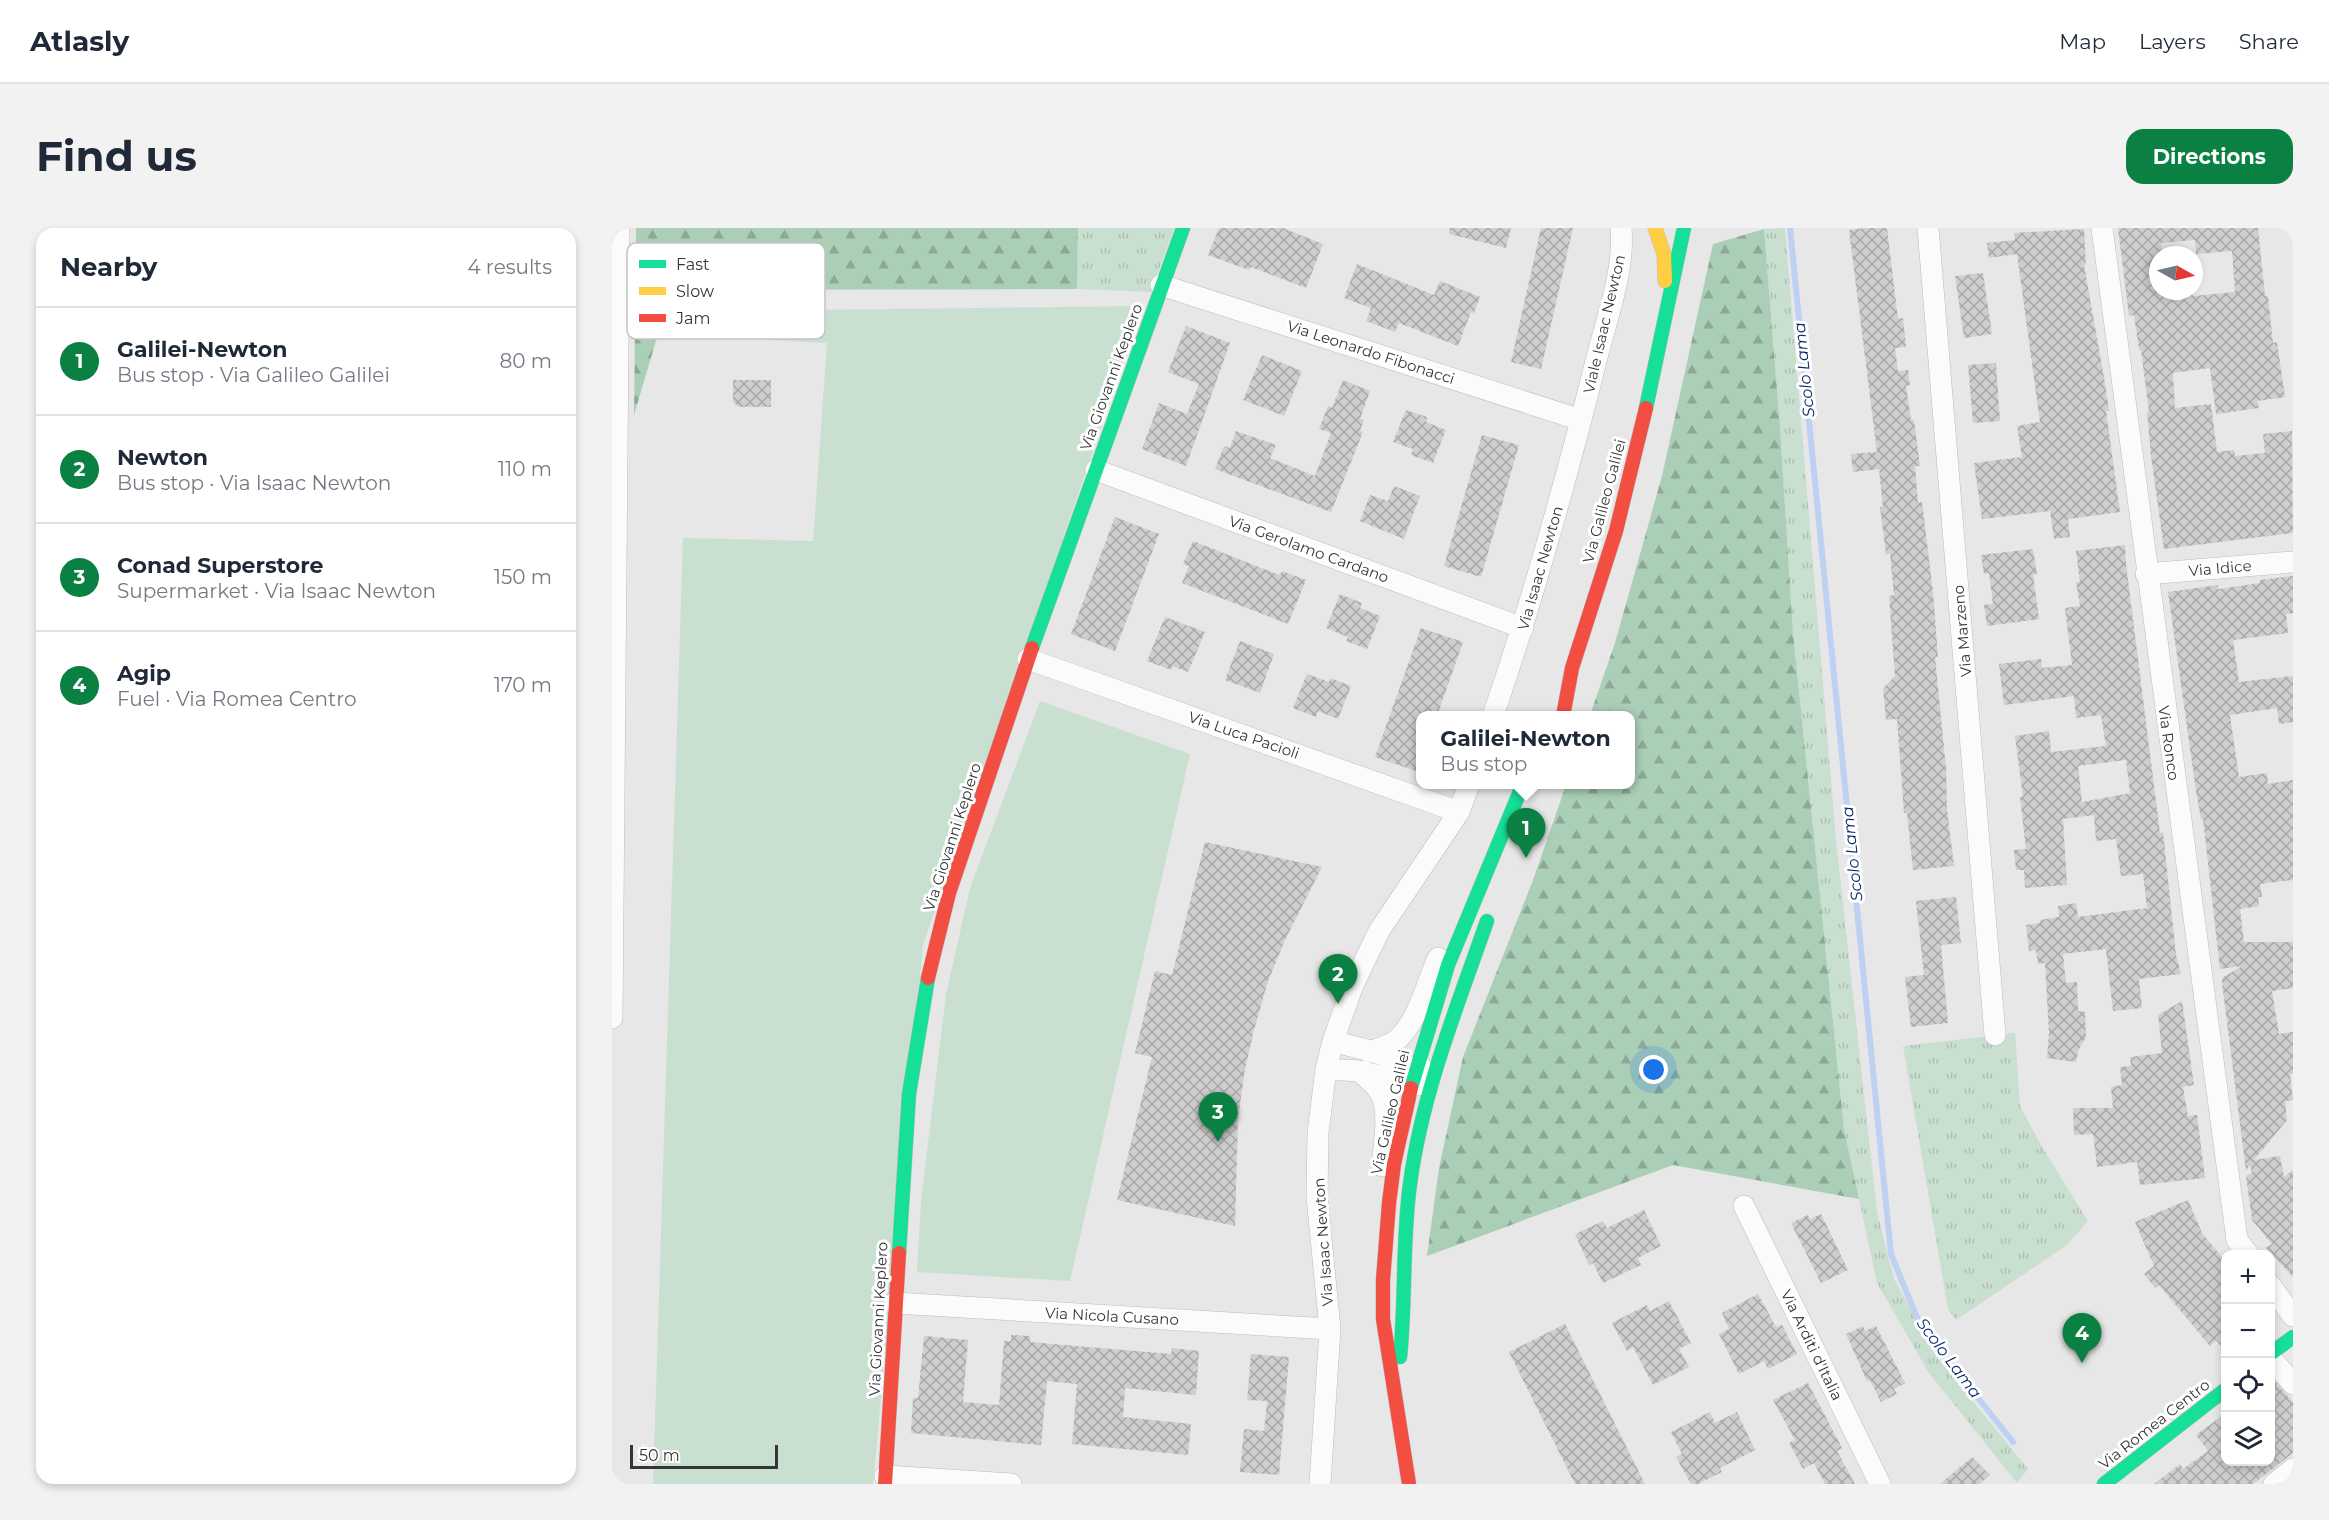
<!DOCTYPE html>
<meta charset="utf-8">
<style>
:root{--surface:#fff;--page:#f2f2f3;--text:#1f2937;--muted:#747a83;--line:#e0e1e3;--accent:#0b8043}
body{margin:0;font-family:Montserrat,sans-serif;background:var(--page);color:var(--text)}
.controls{position:absolute;right:18px;bottom:18px;display:grid;overflow:hidden;border-radius:12px;box-shadow:0 3px 9px #0003}
.controls button{width:54px;height:54px;display:grid;place-items:center;padding:0;border:0;border-bottom:2px solid var(--line);background:var(--surface);color:var(--text);font:30px sans-serif}
.compass{position:absolute;left:1537px;top:18px;width:54px;height:54px;border-radius:50%;background:var(--surface);box-shadow:0 3px 9px #0003;rotate:98deg}
.scale{position:absolute;left:18px;bottom:15px;width:148px;box-sizing:border-box;padding-left:6px;border:3px solid #363636;border-top:0;font-size:16px;line-height:21px;white-space:nowrap;color:#363636;-webkit-text-stroke:4px #fff;paint-order:stroke}
.you{position:absolute;left:1042px;top:842px;width:21px;height:21px;margin:-15px;border:4px solid #fff;border-radius:50%;background:#1a73e8;box-shadow:0 0 0 9px #1a73e833}
.badge{display:grid;place-items:center;width:39px;height:39px;border-radius:50%;background:var(--accent);color:#fff;font-size:20px;font-weight:700}
.pin{position:absolute;translate:-50% -50px;filter:drop-shadow(0 2px 3px #0008)}
.pin::after{content:'';position:absolute;top:32px;width:21px;height:18px;background:inherit;clip-path:polygon(0 0,100% 0,50% 100%)}
.popup{position:absolute;left:804px;top:483px;width:219px;height:78px;box-sizing:border-box;display:grid;place-content:center;border-radius:12px;background:var(--surface);filter:drop-shadow(0 2px 4px #0005);font-size:20px;white-space:nowrap;color:var(--muted)}
.popup b{font-size:22px;color:var(--text)}
.popup::after{content:'';position:absolute;left:50%;top:100%;margin-left:-12px;border:12px solid transparent;border-top-color:var(--surface)}
.list{margin:0;padding:0;list-style:none}
h2{display:flex;justify-content:space-between;align-items:center;height:78px;margin:0;padding:0 24px;font-size:26px}
h2 small{font-size:20px;font-weight:400;color:var(--muted)}
.list li{display:grid;grid-template-columns:39px 1fr auto;gap:18px;align-items:center;box-sizing:border-box;height:108px;padding:0 24px;border-top:2px solid var(--line)}
.list b{display:block;font-size:22px;white-space:nowrap}
.list p{margin:0;font-size:20px;white-space:nowrap;color:var(--muted)}
.list em{font-size:20px;font-style:normal;color:var(--muted)}
.icon{flex:none;width:33px;height:33px;fill:none;stroke:currentColor;stroke-width:2;stroke-linecap:round;stroke-linejoin:round}
.map{position:relative;flex:none;width:1681px;height:1256px;overflow:hidden;border-radius:18px}
header{display:flex;align-items:center;gap:36px;box-sizing:border-box;height:84px;padding:0 30px;background:var(--surface);border-bottom:2px solid var(--line)}
header strong{font-size:28px}
nav{display:flex;gap:33px;margin-inline-start:auto;font-size:21px}
.intro{display:flex;align-items:center;justify-content:space-between;box-sizing:border-box;height:144px;padding:0 36px}
h1{margin:0;font-size:42px}
.button{padding:15px 27px;border-radius:18px;background:var(--accent);color:#fff;font-size:21px;font-weight:700}
main{display:flex;gap:36px;padding:0 36px}
aside{flex:1;background:var(--surface);border-radius:18px;box-shadow:0 3px 9px #0003}
.map>svg:first-child{display:block}
.grass{fill:url(#grass-tufts)}
.forest{fill:url(#forest-firs)}
.park{fill:#c9dfd0}
.lines{fill:none;stroke-linecap:round;stroke-linejoin:round}
.stream{stroke:#bed1f2;stroke-width:6}
.building{fill:url(#building-cross-hatch);fill-rule:evenodd}
.street-casing{stroke:#bdbdbe;stroke-width:22}
.fast-casing{stroke:#bdbdbe;stroke-width:15}
.slow-casing{stroke:#bdbdbe;stroke-width:15}
.jam-casing{stroke:#bdbdbe;stroke-width:15}
.street{stroke:#fbfbfc;stroke-width:21}
.fast{stroke:#16e098;stroke-width:14}
.slow{stroke:#ffcf43;stroke-width:14}
.jam{stroke:#f24e42;stroke-width:14}
.labels{text-anchor:middle;dominant-baseline:central;stroke-width:6;stroke-linejoin:round;paint-order:stroke}
.street-label{font-size:15px;fill:#363636;stroke:#fff}
.water-label{font-size:16px;font-style:italic;fill:#06286a;stroke:#fff}
.key{fill:#fff;stroke:#c3c3c3;stroke-width:1.5}
.key-label{font-size:16px;fill:#363636}
</style>
<header>
<strong>Atlasly</strong>
<nav><a>Map</a><a>Layers</a><a>Share</a></nav>
</header>
<div class="intro"><h1>Find us</h1><a class="button">Directions</a></div>
<main>
<aside>
<h2>Nearby<small>4 results</small></h2>
<ul class="list">
<li><span class="badge">1</span><div><b>Galilei-Newton</b><p>Bus stop · Via Galileo Galilei</p></div><em>80 m</em></li>
<li><span class="badge">2</span><div><b>Newton</b><p>Bus stop · Via Isaac Newton</p></div><em>110 m</em></li>
<li><span class="badge">3</span><div><b>Conad Superstore</b><p>Supermarket · Via Isaac Newton</p></div><em>150 m</em></li>
<li><span class="badge">4</span><div><b>Agip</b><p>Fuel · Via Romea Centro</p></div><em>170 m</em></li>
</ul>
</aside>
<div class="map">
<svg width="1681" height="1256" viewBox="0 0 1681 1256">
<defs>
<pattern id="grass-tufts" width="24" height="20" patternUnits="userSpaceOnUse" patternTransform="scale(1.5)"><rect width="24" height="20" fill="#c9dfd0"/><path d="M3 7l-1-3M5 7V3M7 7l1-3M15 17l-1-3M17 17v-4M19 17l1-3" fill="none" stroke="#adc0b3"/></pattern>
<pattern id="forest-firs" width="22" height="20" patternUnits="userSpaceOnUse" patternTransform="scale(1.5)"><rect width="22" height="20" fill="#abceb7"/><path d="M5 1l3.5 6h-7zM16 11l3.5 6h-7z" fill="#8ca896"/></pattern>
<pattern id="building-cross-hatch" width="8" height="8" patternUnits="userSpaceOnUse" patternTransform="scale(1.5)"><rect width="8" height="8" fill="#cececf"/><path d="M0 0l8 8M0 8l8-8" fill="none" stroke="#a8a8a9"/></pattern>
</defs>
<rect width="100%" height="100%" fill="#e7e7e8"/>
<path class="grass" d="M466 0H562L539 64 465 61Z
M1173 0 1224 612 1265 984 1282 1051 1324 1128 1416 1241 1405 1255 1317 1145 1265 1055 1232 901 1181 405 1168 199 1152 1Z
M1403 805 1408 878 1430 919 1476 993 1455 1017 1344 1092 1336 1081 1291 818Z"/>
<path class="forest" d="M24 0H466L465 61 83 62 57 69 22 187Z
M1152 1 1168 199 1181 405 1232 901 1247 971 1061 937 815 1028 827 940 851 829 921 652 954 557 1019 556V488L978 487 1003 415 1050 248 1101 16Z"/>
<path class="park" d="M531 78 311 717 261 1256H41L71 310 201 313 215 115 157 112 159 94 192 82Z
M428 473 578 526 458 1053 305 1044 309 973 334 766 358 660Z"/>
<g class="lines">
<path class="stream" d="M1178 0 1279 1026 1308 1097 1401 1214"/>
</g>
<path class="building" d="M607 0H671L711 16 694 60 639 39 637 42 596 27Z
M838 0H899L894 20 837 6Z
M929 0H961L929 141 899 134Z
M1253 0H1275L1286 91 1291 90 1294 119 1283 120 1286 143 1296 142 1298 157 1294 158 1299 192H1302L1308 238H1303L1306 275 1310 274 1321 364 1326 429H1323L1334 540 1335 582 1342 638 1301 642 1295 585H1292L1285 491 1274 492 1271 460 1283 448 1277 368 1282 367 1278 326H1274L1268 279H1271L1267 241 1241 244 1239 226 1265 224 1237 2Z
M1506 0H1646L1653 68H1656L1661 115 1665 114 1673 169 1645 173 1647 180 1604 186 1598 140 1561 145 1563 180 1599 176 1605 224 1622 222 1623 228 1653 225 1651 206 1680 203 1681 305 1552 321 1539 228 1535 184H1537L1529 122H1527L1522 87 1517 88ZM1583 12 1584 26 1620 23 1623 64 1581 68 1580 63H1546V27H1550L1549 15Z
M1472 1 1474 37H1472L1493 155 1497 183H1494L1508 284 1456 291 1458 309 1442 311 1438 283 1370 291 1362 235 1410 229 1405 198 1428 194 1405 26 1377 30 1375 15 1403 12 1402 5Z
M745 36 822 67 828 53 868 69 862 85 859 84 846 118 787 95 783 104 754 93 759 80 732 70Z
M1371 45 1380 106 1352 110 1343 48Z
M574 98 618 115 574 238 530 221 547 175 575 186 587 156 556 144Z
M650 127 690 143 672 188 631 172Z
M1384 135 1388 193 1361 195 1356 137Z
M121 152H159V179H127L121 174Z
M731 152 758 163 748 191 752 192 748 203 751 204 719 284 603 241 612 218 618 220 624 203 664 217 658 230 703 248 719 205 707 201 716 178 720 180Z
M794 182 815 189 814 194 834 202 821 235 799 227 801 221 781 214Z
M870 207 907 217 869 349 832 338Z
M782 258 808 268 792 311 748 293 758 267 776 273Z
M503 289 547 306 503 423 459 406Z
M581 313 652 341 668 347 670 343 694 352 676 396 570 355 577 338 571 336Z
M1513 317 1514 336 1548 605 1551 604 1564 727 1569 746 1527 751 1530 780 1501 783 1494 721 1451 726 1454 755 1465 754 1466 783 1473 784 1474 809 1466 823 1464 834 1435 830 1437 805 1433 735 1426 736 1424 722 1417 723 1414 697 1428 695V692L1447 689 1446 678 1464 675 1466 689 1535 680 1531 646 1509 648 1504 611 1484 613 1482 587 1451 591 1455 657 1413 660 1412 642H1404L1402 622 1414 621 1408 569H1411L1403 508 1437 503 1439 524 1494 518 1489 487 1464 490 1462 468 1392 477 1387 436 1429 431 1430 440 1460 437 1453 380 1468 378 1464 354H1468L1464 323ZM1514 532 1518 565 1470 574 1466 538Z
M1421 321 1425 346 1421 347 1427 391 1375 398 1372 377 1381 376 1377 345 1372 346 1369 327Z
M1681 348V385L1674 386 1676 405 1621 412 1627 454 1681 448V494L1667 496 1665 480 1618 487 1627 549 1655 545 1656 556 1681 552V652L1648 656 1650 669H1646L1647 678 1628 681 1632 714H1681V760L1660 763 1667 806 1681 804V846H1678L1681 872 1673 873 1675 892 1642 932 1668 928 1672 949 1681 942V1049L1654 1020 1660 1016 1640 992 1634 948 1640 945 1638 937 1634 943 1610 755V750L1630 738 1608 741 1591 591H1589L1584 563 1556 364 1606 357V361L1648 355V352Z
M728 366 750 375 748 380 768 388 755 421 734 413 736 409 714 400Z
M553 389 593 404 576 444 560 438 559 442 535 433Z
M809 400 851 414 825 488H809V530L804 543 763 529Z
M628 413 662 426 648 465 613 452Z
M695 446 717 454 718 450 739 458 726 491 706 483 704 489 681 480Z
M593 614 710 639 673 712 656 753 642 802 633 841 626 891 623 998 505 972 540 829 523 825 543 743 560 747Z
M1344 669 1349 715 1329 717 1336 795 1299 799 1293 749 1312 747 1304 673Z
M1570 773 1582 857 1571 859 1576 888 1585 887 1593 950 1528 957 1525 934 1485 939 1481 906 1462 907 1461 880H1501L1499 859 1510 857 1508 839 1519 838 1518 829 1550 825 1546 787Z
M1576 972 1590 1005 1614 1034V1124L1604 1112 1598 1118 1547 1057 1543 1060 1532 1046 1542 1038 1523 994Z
M1032 982 1049 1018 1026 1030 1029 1037 991 1055 981 1035 977 1037 963 1006 991 993 995 1000Z
M1209 986 1236 1042 1209 1055 1179 995 1196 987 1198 991Z
M1146 1066 1164 1099 1170 1097 1185 1126 1156 1141 1152 1133 1127 1146 1107 1106 1117 1101 1110 1085Z
M1057 1073 1079 1115 1067 1121 1077 1139 1041 1157 1021 1119 1015 1123 1000 1095 1035 1077 1038 1083Z
M953 1096 1033 1256H963L897 1124Z
M1251 1098 1253 1103 1264 1098 1293 1155 1282 1161 1285 1166 1269 1174 1258 1152 1255 1153 1234 1106Z
M399 1107 418 1108V1114L464 1118 559 1126 560 1120 587 1123 584 1167 513 1160 511 1189 579 1196 576 1227 460 1216 465 1156 435 1153 429 1217 299 1205 301 1170H306L312 1108 356 1112 351 1174 387 1177 392 1113H399Z
M639 1126 677 1129 667 1247 628 1244 632 1201 652 1203 655 1173 635 1172Z
M1659 1149 1681 1174V1225L1641 1256H1542L1568 1236 1571 1241 1596 1223 1584 1207 1614 1185V1233H1659Z
M1196 1155 1230 1220 1225 1223 1243 1256H1213L1202 1235 1191 1241 1177 1215 1183 1212 1161 1172Z
M1098 1184 1103 1195 1125 1184 1143 1222 1108 1240 1110 1244 1086 1256H1079L1064 1229 1070 1226 1059 1204Z
M1360 1229 1378 1247 1368 1256H1328Z"/>
<g class="lines">
<g class="street-casing">
<path id="street" d="M1316 0 1383 807
M1490 0 1625 1012 1636 1026
M549 57 969 192
M484 242 911 400
M1534 346 1681 334
M416 431 847 584
M881 488C921 371 954 253 984 133 994 92 1013 43 1009 0
M0 790 7 0
M721 813C740 819 784 827 797 840 802 845 803 851 806 857
M757 824C768 820 779 818 787 810 807 790 815 755 826 730
M714 841 747 843 786 853H793L809 839
M747 843C753 849 762 855 767 863 779 880 772 917 770 938
M1132 978 1268 1256
M1658 1057 1681 1088
M283 1075 718 1101
M1658 1129 1681 1156
M273 1248 399 1256
M708 1256 718 1101 705 969 706 905 714 841 721 813 741 757 767 703 847 584 857 556
M1662 1256 1681 1241"/>
</g>
<g class="fast-casing">
<path id="fast" d="M1034 180 1072 0
M420 420 571 0
M799 860 836 737 911 556
M287 1025 297 866 316 750
M1658 1126 1681 1109
M788 1129C794 1071 790 1014 798 956 810 865 845 779 875 693
M1492 1256 1614 1161"/>
</g>
<g class="slow-casing">
<path id="slow" d="M1043 0 1052 26 1053 53"/>
</g>
<g class="jam-casing">
<path id="jam" d="M951 488 960 440 1004 303 1034 180
M316 750 337 665 420 420
M273 1256 287 1025
M797 1256 771 1091V1052L777 975 782 936 799 860"/>
</g>
<use href="#street" class="street"/>
<use href="#fast" class="fast"/>
<use href="#slow" class="slow"/>
<use href="#jam" class="jam"/>
</g>
<g class="labels">
<g class="street-label">
<text transform="translate(992 96) rotate(-77)">Viale Isaac Newton</text>
<text transform="translate(759 124) rotate(18)">Via Leonardo Fibonacci</text>
<text transform="translate(499 149) rotate(-70)">Via Giovanni Keplero</text>
<text transform="translate(992 273) rotate(-75)">Via Galileo Galilei</text>
<text transform="translate(697 321) rotate(20)">Via Gerolamo Cardano</text>
<text transform="translate(928 340) rotate(-74)">Via Isaac Newton</text>
<text transform="translate(1608 340) rotate(-5)">Via Idice</text>
<text transform="translate(1350 403) rotate(-95)">Via Marzeno</text>
<text transform="translate(632 507) rotate(19)">Via Luca Pacioli</text>
<text transform="translate(1557 515) rotate(82)">Via Ronco</text>
<text transform="translate(340 609) rotate(-72)">Via Giovanni Keplero</text>
<text transform="translate(778 884) rotate(-77)">Via Galileo Galilei</text>
<text transform="translate(711 1014) rotate(-94)">Via Isaac Newton</text>
<text transform="translate(500 1088) rotate(3)">Via Nicola Cusano</text>
<text transform="translate(266 1091) rotate(-87)">Via Giovanni Keplero</text>
<text transform="translate(1200 1117) rotate(64)">Via Arditi d'Italia</text>
<text transform="translate(1542 1196) rotate(-38)">Via Romea Centro</text>
</g>
<g class="water-label">
<text transform="translate(1192 142) rotate(-96)">Scolo Lama</text>
<text transform="translate(1240 626) rotate(-96)">Scolo Lama</text>
<text transform="translate(1337 1130) rotate(53)">Scolo Lama</text>
</g>
</g>
<rect x="15" y="15" width="198" height="96" rx="9" class="key"/>
<rect x="27" y="32" width="27" height="8" fill="#16e098"/>
<rect x="27" y="59" width="27" height="8" fill="#ffcf43"/>
<rect x="27" y="86" width="27" height="8" fill="#f24e42"/>
<g class="key-label">
<text x="64" y="42">Fast</text>
<text x="64" y="69">Slow</text>
<text x="64" y="96">Jam</text>
</g>
</svg>
<div class="controls">
<button>+</button>
<button>−</button>
<button><svg class="icon" aria-label="locate" viewBox="0 0 24 24"><circle cx="12" cy="12" r="6"/><path d="M12 2v4M12 18v4M2 12h4M18 12h4"/></svg></button>
<button><svg class="icon" aria-label="layers" viewBox="0 0 24 24"><path d="M12 4l9 5-9 5-9-5zM3 14l9 5 9-5"/></svg></button>
</div>
<svg class="compass" viewBox="-18 -18 36 36"><path d="M0-13l5 13h-10z" fill="#e53935"/><path d="M0 13l5-13h-10z" fill="#747a83"/></svg>
<div class="scale">50 m</div>
<div class="you"></div>
<div class="pin badge" style="left:914px;top:630px">1</div>
<div class="popup"><b>Galilei-Newton</b>Bus stop</div>
<div class="pin badge" style="left:726px;top:776px">2</div>
<div class="pin badge" style="left:606px;top:914px">3</div>
<div class="pin badge" style="left:1470px;top:1135px">4</div>
</div>
</main>
